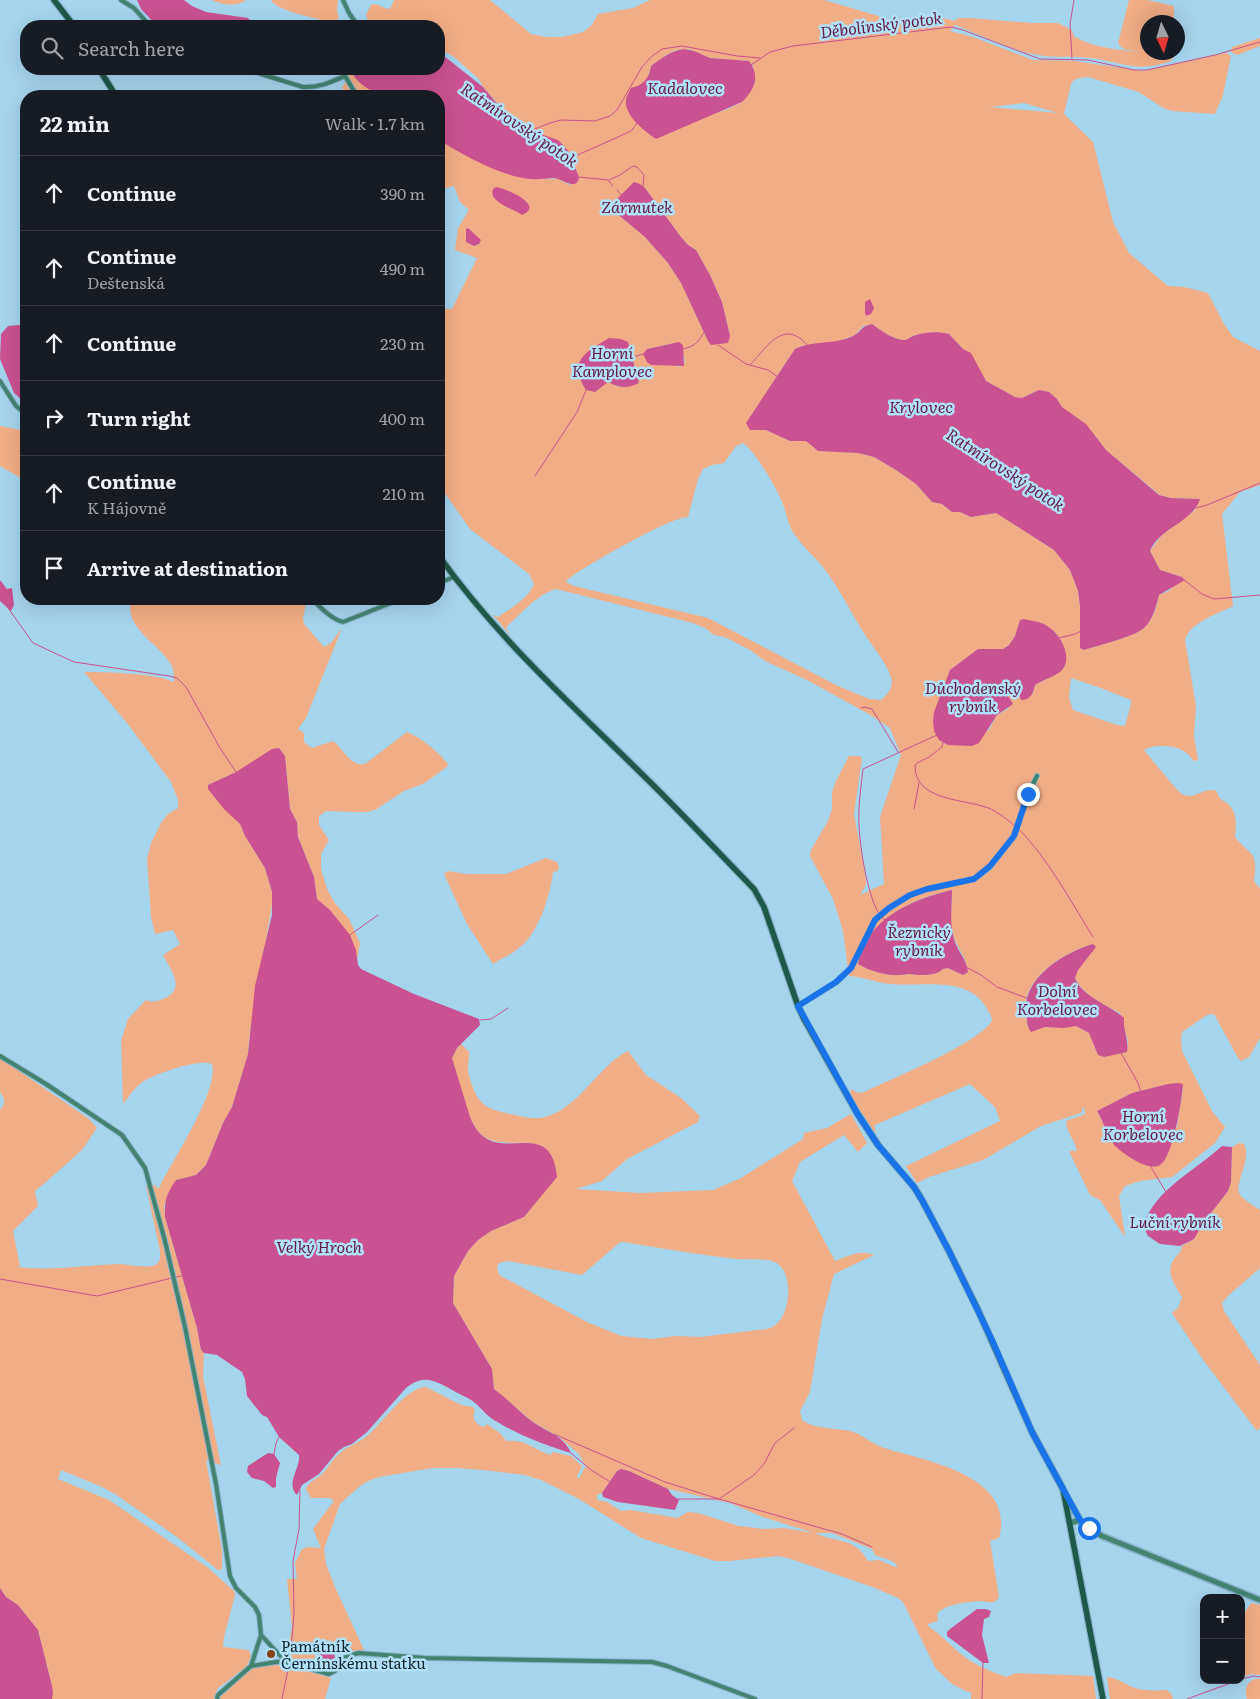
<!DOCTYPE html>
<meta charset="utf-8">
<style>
:root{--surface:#171b24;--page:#20242c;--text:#f1f3f6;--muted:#9ea1a6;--line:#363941}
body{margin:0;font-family:Literata,serif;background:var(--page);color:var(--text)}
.controls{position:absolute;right:15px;bottom:15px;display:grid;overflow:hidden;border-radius:10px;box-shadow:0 5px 20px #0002}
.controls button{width:45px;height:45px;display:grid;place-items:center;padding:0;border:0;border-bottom:1px solid var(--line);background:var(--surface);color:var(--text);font:25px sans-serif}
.compass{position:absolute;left:1140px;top:15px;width:45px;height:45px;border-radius:50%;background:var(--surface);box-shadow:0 5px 20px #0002;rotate:175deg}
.stop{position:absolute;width:15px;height:15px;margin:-11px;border:4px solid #1a73e8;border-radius:50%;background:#fff}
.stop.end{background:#1a73e8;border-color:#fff;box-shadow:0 1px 5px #0008}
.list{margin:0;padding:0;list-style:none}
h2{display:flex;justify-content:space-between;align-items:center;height:65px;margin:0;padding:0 20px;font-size:21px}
h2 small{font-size:16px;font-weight:400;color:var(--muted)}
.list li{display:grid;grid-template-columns:32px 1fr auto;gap:15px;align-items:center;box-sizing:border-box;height:75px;padding:0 20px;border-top:1px solid var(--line)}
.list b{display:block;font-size:19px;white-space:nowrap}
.list p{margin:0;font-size:16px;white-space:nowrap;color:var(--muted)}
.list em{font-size:16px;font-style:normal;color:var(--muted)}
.icon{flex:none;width:28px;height:28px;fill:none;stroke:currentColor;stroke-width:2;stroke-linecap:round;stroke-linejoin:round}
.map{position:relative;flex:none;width:1260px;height:1699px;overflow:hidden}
.search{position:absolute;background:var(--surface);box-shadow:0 5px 20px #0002;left:20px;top:20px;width:425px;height:55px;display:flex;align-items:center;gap:12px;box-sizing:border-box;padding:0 18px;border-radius:20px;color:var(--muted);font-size:19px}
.panel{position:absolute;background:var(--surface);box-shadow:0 5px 20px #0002;left:20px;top:90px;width:425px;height:515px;border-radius:20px}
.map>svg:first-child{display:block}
.green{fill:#f1ad85;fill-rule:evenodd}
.water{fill:#ca5290}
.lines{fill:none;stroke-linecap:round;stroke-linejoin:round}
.stream{stroke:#ca5290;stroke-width:1}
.minor-casing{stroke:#88b1c7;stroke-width:6}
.tertiary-casing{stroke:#88b1c7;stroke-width:8}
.secondary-casing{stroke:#88b1c7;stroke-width:8}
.minor{stroke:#428470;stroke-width:4}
.tertiary{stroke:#428470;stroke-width:5}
.secondary{stroke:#1d5948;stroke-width:5.5}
.route{stroke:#1a73e8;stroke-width:6}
.poi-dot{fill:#864314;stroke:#b1e1fa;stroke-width:2}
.labels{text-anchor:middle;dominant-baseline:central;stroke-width:5;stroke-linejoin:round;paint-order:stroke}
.poi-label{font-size:15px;fill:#12252e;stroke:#b1e1fa;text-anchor:start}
.water-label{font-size:16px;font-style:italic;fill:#671a44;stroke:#b1e1fa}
</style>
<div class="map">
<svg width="1260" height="1699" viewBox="0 0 1260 1699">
<rect width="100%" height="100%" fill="#a5d4ed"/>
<path class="green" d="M212 0H246C238 7 221 5 212 0Z
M271 0H338L337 11 339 18 334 22C321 20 276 11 271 0Z
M394 0H490L531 34 546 37H562L583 32 592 25 598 14 633 8 650 0H824L892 20 891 19C908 18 939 15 954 21L959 18H969L1032 23H1058L1072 30 1074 36C1092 48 1120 50 1141 52L1123 49 1118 43 1129 0H1147L1174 6V22H1148V52L1173 53 1174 56 1171 61C1137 73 1125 63 1092 58 1074 56 1056 58 1038 55 1014 51 979 34 955 25L950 31 973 37 1033 60 1074 61 1143 71 1226 53 1231 56 1223 95 1215 114 1172 111 1163 108 1139 92 1088 77 1079 78 1074 80 1071 84 1064 114 1093 142 1113 222 1129 253 1168 286 1184 287 1208 293 1224 324 1233 337 1260 351V485L1240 492 1222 514 1233 606C1218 614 1190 622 1185 640L1196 706 1194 736 1198 760 1194 761C1191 758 1189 754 1185 752 1176 745 1153 744 1144 750 1149 756 1177 791 1182 794 1192 800 1201 790 1212 790 1218 790 1217 793 1219 797 1221 800 1226 802 1228 804 1238 813 1236 825 1235 837 1252 858 1258 850 1254 881L1260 889V1038L1249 1057 1241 1061 1238 1058 1214 1014 1207 1015 1182 1032 1181 1038 1182 1051 1212 1111 1225 1127 1215 1143 1172 1177 1140 1181 1125 1186 1119 1196 1125 1237 1100 1200 1090 1195 1069 1151H1077C1075 1140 1066 1132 1066 1121L1085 1114 1084 1106 1081 1113 1041 1126 983 1160 929 1177 917 1183 906 1166 1000 1121 995 1107 970 1084 875 1125V1133L851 1097V1089L858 1093 864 1092C893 1078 976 1045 992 1021 992 1015 988 1012 986 1007 967 975 922 987 891 984 877 983 864 977 849 976L843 931 833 899 810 856 811 850 828 821 832 809V792L836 781 849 756H859L862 758 854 814 866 880V885L860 895 884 884 880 817 901 755 890 728 867 713 807 680 765 661 750 650 725 637 714 635 705 628 693 623 556 589C537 594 521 614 506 627L510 635 493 615 498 617C511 608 528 599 534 584L529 574 470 529 439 485V308L452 309 477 258 455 250 458 228 469 210 460 202 454 186 439 190V140L477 161 520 177 531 179H558L570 185 579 177 568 151 508 115 483 87 479 79 454 57 439 48V26H387L368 21 366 15 371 5C377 2 383 9 390 9ZM689 49 710 58 749 61 753 66 755 83 742 102 728 109 650 135 637 123 628 111 631 89 646 82 651 66 666 55 676 50ZM1024 103 1058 113 990 107ZM645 188 681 237 688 245 696 250 710 275 722 302 730 336 708 341 681 283 668 263 645 237 609 207 622 195ZM468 228 479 244 474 246 466 242V230ZM872 324C880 330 895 341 905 340 909 339 909 338 912 336 923 332 938 331 949 334L963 349 970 353 986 381 1015 397 1022 398 1039 390 1049 392 1057 399 1062 407 1096 437 1106 450 1160 495 1171 498 1200 499 1194 511 1162 535 1150 551 1160 570 1182 577 1169 591 1159 595C1157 606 1153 620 1144 628 1134 637 1099 645 1084 650L1080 648V606L1078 591 1070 570 1054 550 996 513 971 517 960 512H952L942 504 932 502 916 484 896 470 874 457 858 453 818 451 806 441H790L766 430 777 376 795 349 801 346 834 343 855 335 863 326ZM628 342 639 383 619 387 608 381ZM674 343 682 348 685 362 680 367 675 365H651L647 349ZM743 443C755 450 780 494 784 507 787 517 789 527 795 535 803 547 814 556 823 567 840 589 852 615 867 638 876 651 886 663 891 677 894 687 888 694 881 700L869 699 836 685 708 618 574 586 566 582 567 580C583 567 670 517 688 517L698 479 703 469 712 465 724 463 736 446ZM1021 620 1055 632 1062 642 1060 672 1035 685 1033 693 1021 700 1016 686 1013 684 1007 685C1004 692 1006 696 1011 700L1008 709 997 715 989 730 948 745 939 740 937 705 950 670 978 649H1003L1009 645 1015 636ZM1071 678 1098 687 1131 700V704L1125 726 1117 725 1073 710 1069 698ZM952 890C953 903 949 917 952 930 955 946 967 957 968 972L963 975 948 968 943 969C935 977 919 975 909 974 906 974 904 975 901 975 887 976 870 971 858 964 859 955 863 947 868 940 887 910 919 897 952 890ZM1093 944C1089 960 1080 962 1075 977 1080 993 1106 1006 1120 1013L1128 1041 1127 1052 1121 1053 1096 1050 1089 1033 1076 1026 1028 1028C1027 1022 1025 1015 1025 1008 1026 975 1065 952 1093 944ZM1168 1084 1183 1089 1177 1127 1128 1156 1112 1141 1097 1111 1132 1093Z
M1260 38V46L1237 55 1231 52 1232 47Z
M351 71C359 86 372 90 387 96H351L342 88Z
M0 426 26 431V481L0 466Z
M131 599H307L303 618 304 624 324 647 331 643 342 628 306 718 298 729 304 733V742L312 748 333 741C344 749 350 767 365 764L407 732C421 738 439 752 448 764L447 767 423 784 404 791 375 810 367 812H354L326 811 319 816V825L329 840 321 854V869L327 889 334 902 349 919 360 943 357 960C354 939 333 913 317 899L314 877 298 837 297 822 290 809 285 756 279 748 236 772 208 785 235 819 240 824 245 836 265 868 272 892V905L249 1039 248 1054 232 1107 223 1123 206 1165 196 1175 176 1180 164 1205 165 1217 197 1328 201 1350 204 1353 203 1377 221 1465 206 1460 222 1551V1568L220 1570H218L177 1537 115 1494 102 1487 61 1470 58 1479 109 1500 207 1567 234 1591 235 1595 224 1637 223 1647 249 1650 251 1656 247 1666 217 1689 215 1699H52V1686L38 1630 18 1605 6 1597 0 1588V1110L4 1104V1099L0 1092V1058L89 1119 97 1128 82 1150 46 1182 36 1190 35 1193 38 1206 13 1231 20 1266 18 1267 29 1268C59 1270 89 1265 119 1264 130 1264 144 1269 155 1265 161 1262 160 1257 160 1251L146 1186 155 1185 158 1189 160 1186C173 1159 219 1091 212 1064 200 1058 151 1075 141 1083 134 1088 129 1097 123 1104L121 1041 128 1019 146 1000C153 1003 159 1001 165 998 186 988 171 970 163 955L180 944 173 930 155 934 151 917 147 859 151 843 161 823 168 814 178 808V800L171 782 127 723 84 672C105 672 156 673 174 682 174 677 174 671 172 666 159 642 124 630 131 599Z
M546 858 557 862 559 867 557 871 553 872C550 895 539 932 520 947 513 954 502 958 493 964L467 924 444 874 448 871 466 874H506Z
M461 1044 469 1052C469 1059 468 1064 468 1071 468 1074 470 1079 471 1082 477 1102 485 1109 506 1113 516 1115 529 1119 540 1118 578 1112 596 1067 628 1051L646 1075 681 1098 700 1116 698 1122 627 1159 602 1181 576 1189 640 1193 713 1190 741 1178 803 1139 804 1133 827 1128 851 1114 867 1143 858 1152 844 1135 800 1162 792 1181 835 1261C849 1256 860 1249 874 1255L834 1274 822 1319 810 1392 800 1411 802 1420C813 1429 836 1428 850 1431 862 1434 872 1444 884 1448 926 1461 1016 1475 999 1538L990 1541 999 1597C997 1600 996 1601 993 1602 989 1603 984 1601 980 1601 968 1602 944 1604 937 1614L938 1621 928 1624V1626C940 1634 950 1645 961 1654 974 1665 990 1671 1006 1677L1016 1673 1093 1676 1096 1699H971V1692H968L952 1684 936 1669 903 1602 898 1598 875 1588 791 1559 779 1556 729 1561H715L641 1538 579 1499 541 1480 525 1475 492 1471 458 1468H433L379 1477 368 1481 360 1486 340 1504 324 1549 326 1564 335 1587 364 1650 342 1652 337 1650 334 1642 328 1640C317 1644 314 1649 315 1660L311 1665 296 1662 294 1666 331 1678 325 1699H218C225 1690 241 1674 250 1669 259 1665 277 1662 285 1665L292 1627 287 1579H297L295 1563 302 1549 308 1547 321 1548 313 1529 334 1501 330 1498H311L306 1489C309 1482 314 1480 320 1476 327 1470 331 1461 338 1455 346 1446 358 1444 367 1436 383 1423 405 1388 426 1387L461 1405 473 1407 475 1411C471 1418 476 1425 484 1427L487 1424 501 1434 506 1441C526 1439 532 1449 551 1455L552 1452 571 1456 582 1466 577 1477 579 1479 585 1467 587 1469 579 1454 559 1437 533 1422 494 1389 492 1369 453 1303 454 1276 468 1251 478 1240 491 1231 524 1217 541 1195 556 1169C543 1127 515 1152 486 1138 468 1129 456 1077 452 1058L454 1052ZM623 1242C661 1248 699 1255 737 1259 747 1260 767 1258 775 1262 790 1270 790 1294 786 1307 783 1318 778 1326 767 1329L700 1337 675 1336 653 1339 621 1336 587 1322 499 1275 497 1268 499 1263 508 1261 582 1275 619 1243ZM621 1469 629 1471 668 1489 730 1503 763 1517 814 1533 784 1528 765 1529 739 1526 698 1513 688 1512 677 1518 631 1510 621 1511 607 1502 597 1500V1495L602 1493 617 1471ZM815 1533H832L872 1549 875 1555 892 1561 898 1566 895 1567 879 1560 868 1561C854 1536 835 1543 815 1533Z
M1239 1143 1244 1144C1252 1161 1233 1184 1240 1195 1245 1201 1254 1206 1260 1210V1268L1229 1295 1222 1303 1224 1311 1260 1365V1427L1257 1431 1204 1361 1172 1313 1178 1308 1182 1297C1175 1285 1165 1273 1174 1259 1178 1254 1181 1253 1182 1246L1194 1239 1204 1222 1228 1191 1231 1182 1232 1147Z
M1252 1603 1260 1605V1675L1252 1674 1241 1677C1241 1659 1237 1613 1252 1603Z
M1107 1677C1115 1678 1118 1680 1126 1684 1138 1691 1152 1691 1166 1690L1171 1693 1173 1699H1110Z
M1255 1679H1260V1699H1247C1244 1691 1246 1682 1255 1679Z"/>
<path class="water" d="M137 0H184L192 6 206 12 248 18 251 21 241 26H157L141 9Z
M684 49 694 51 710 58 749 61C761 77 754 90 742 102L656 139C645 131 624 116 626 100 626 97 629 92 631 88 643 85 649 79 651 66 662 58 670 51 684 49Z
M439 52 483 87 499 106 514 120 535 132 558 140 563 145 568 151 579 177C577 192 563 179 554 178 547 178 539 180 531 179 500 176 465 156 439 140V96C408 96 368 103 351 71L352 69H439Z
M634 182 640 184 645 188 681 237 688 245 696 250 710 275 722 302 730 336 728 343 711 345 708 341 681 283 668 263 645 237 609 207Z
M496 187C505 188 546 205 522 215 512 208 488 202 493 189Z
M468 228 481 240 479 244 474 246 466 242V229Z
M870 299 874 308 871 314 866 316 865 313V302Z
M872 324C880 330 895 341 905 340 909 339 909 338 913 336 923 332 938 331 949 334L963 349 971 353 986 381 1015 397 1022 398 1039 390 1049 392 1057 399 1062 407 1086 424 1106 450 1159 495 1171 498 1200 499C1192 523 1160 527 1150 551L1160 570 1182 577 1185 580 1159 595C1156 606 1153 620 1144 628 1134 637 1099 645 1084 650L1080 648V606L1078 591 1070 570 1054 550 996 513 971 517 960 512H952L942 504 932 502 916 484 896 470 874 457 858 453 818 451 806 441H790L766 430H750L746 423 795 349C813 340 835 345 853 336 863 331 859 327 872 324Z
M19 325 26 330V399H21L14 393 0 359 1 334 8 326Z
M609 338 621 339 628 342 639 383C627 389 620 388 608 382L595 392 586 390C568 361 584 353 609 338Z
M679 342 683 345 684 366 651 365 647 362 643 354 647 349Z
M0 580 7 589 12 588 14 605 11 611 0 601Z
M1024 619C1033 621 1043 622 1050 628 1062 636 1074 661 1060 672 1053 677 1043 680 1035 685 1033 693 1031 700 1021 700L1016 686 1013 684 1007 685C1003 694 1010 697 1013 704L997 715 979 743 972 746 948 745 939 740 934 731 933 721 934 712 950 670 978 649H1003L1009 645 1015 636 1020 620Z
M279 748 285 756 290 809 297 822 298 837 314 877 317 899 330 910 350 935 356 950 358 965 361 969 414 994 479 1019 480 1025 457 1048 452 1058 470 1117C473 1124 477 1132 484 1137 509 1156 552 1121 557 1177L524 1217 491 1231 478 1240 468 1251 454 1276 453 1303 492 1369 494 1389C508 1399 519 1412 533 1422 547 1432 564 1436 571 1453 544 1445 518 1435 494 1420 487 1416 481 1408 474 1402 469 1398 461 1395 454 1391 436 1381 424 1373 406 1388L367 1432 352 1444 344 1447 338 1451 319 1474 302 1485 297 1495C285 1484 301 1467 299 1455L279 1437 267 1417 262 1415 247 1396 245 1379 242 1372 217 1355 204 1353 201 1350 197 1328 165 1217C164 1201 167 1193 176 1180L196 1175 206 1165 223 1123 232 1107 248 1054 255 986 272 915V892L265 868 245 836 240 824 224 809 208 789V785L236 772 272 749Z
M952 890C952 907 949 925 955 942 959 953 967 960 968 972L963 975 948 968 943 969C935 977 919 975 909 974 906 974 903 975 901 975 886 976 870 971 858 964 865 919 913 899 952 890Z
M1093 944 1096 947 1078 970 1075 978C1082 997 1110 1005 1124 1018 1123 1030 1129 1040 1127 1052L1104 1057 1098 1055 1089 1033 1076 1026 1064 1028 1045 1027 1031 1032C1027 1027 1027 1020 1026 1014 1022 977 1064 953 1093 944Z
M1178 1083 1183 1084C1182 1100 1173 1157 1160 1165 1148 1172 1124 1154 1115 1146 1107 1136 1104 1122 1097 1111L1132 1093 1168 1084Z
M1222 1146 1232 1147 1231 1182 1228 1191 1204 1222 1194 1239 1180 1246 1160 1244 1148 1236 1143 1226C1155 1189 1195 1171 1222 1146Z
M268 1453 274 1454 280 1463 276 1478V1487L273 1488 264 1481 252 1478 247 1472 248 1466Z
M621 1469 629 1471 668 1489 672 1495 679 1500 675 1510 618 1502 603 1497 602 1493 617 1471Z
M0 1588 6 1597 18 1605 38 1630 52 1686 53 1694 52 1699H0Z
M977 1609H986L991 1611 989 1617 984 1619 982 1635 989 1663H983L947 1636V1632L950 1629Z
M325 1646 331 1647C334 1652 337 1657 332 1663L319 1666 317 1660 319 1650Z"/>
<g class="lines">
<path class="stream" d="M250 21H255L271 26
M272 26 323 25
M1072 59 1070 24 1074 0
M751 65 770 52 793 46 951 27 963 30 1040 59 1088 60 1134 70H1147L1215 55 1260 42
M532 130 550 123 561 120 595 121 610 116 617 110 642 67 651 57 662 49 682 46 737 56 760 58
M571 158 629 132 633 129 637 123
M579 177 608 180 613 186
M609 180 620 175 633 166 637 167 644 175 643 186
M617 190 622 196
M718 345 746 364 768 370 778 377
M682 349C695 347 698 342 705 331
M633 357 643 354
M751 364C768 345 785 318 808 346
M535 476 577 412 587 388
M1196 508 1207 505 1260 483
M1184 580 1202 594 1214 599 1260 595
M8 608 33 643 74 662 169 676 177 678 186 687 220 748 236 772
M1059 638 1075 634 1081 631
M861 708 865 707 872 709 898 752
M943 742 942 747 929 757 917 763 915 766C915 799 959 799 982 806 995 809 1005 818 1015 826
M914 809 919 783
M1018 828C1049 860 1070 900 1093 937
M885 920C869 912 859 842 859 824 858 806 861 787 863 769L937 735
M350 935 378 915
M966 967 981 975 997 987 1029 999
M480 1020 491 1019 508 1008
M1121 1053 1138 1083 1141 1092
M1151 1167 1166 1192
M176 1277 182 1276
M0 1279 97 1296 172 1278
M554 1434 665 1482 719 1499 754 1475 764 1464 775 1443 794 1428
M571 1453 591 1470 612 1483
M274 1454 276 1443 279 1437
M678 1499H719L842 1534 872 1547
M290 1662 294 1613 293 1561 299 1529 300 1490
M1241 1679 1254 1676 1260 1677
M282 1699 289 1665
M982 1699 983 1662
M1187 1699 1239 1680"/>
<g class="minor-casing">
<path id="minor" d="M121 0 134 8 150 26
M343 0 349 13 358 26
M245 69 303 87C319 88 331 82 345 76
M345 76 357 96
M0 381 16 406 26 414
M439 583 454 577
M312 599C320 607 331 619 343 622L401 599
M798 1006 837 982 851 968 875 919 889 908 910 895 927 889 974 879 990 867 1014 836 1028 794 1037 776
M0 1056 46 1084 122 1135 145 1168 165 1241 185 1327 216 1484 230 1576 236 1588 255 1607 259 1615 261 1635 251 1666 218 1695 217 1699
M261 1635 286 1662 329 1674 335 1671 340 1661 344 1658 358 1653 425 1658 652 1662 667 1666 755 1699
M251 1666 276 1662H286"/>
</g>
<g class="tertiary-casing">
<path id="tertiary" d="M1064 1492 1080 1520
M1070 1523 1080 1520 1089 1528 1102 1536 1260 1600"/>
</g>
<g class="secondary-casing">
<path id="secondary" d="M54 0 74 26
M99 69 116 96
M439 556C501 643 581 713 656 788 689 821 721 855 754 889L764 907 798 1006 804 1019 857 1113 878 1145 914 1187 922 1200 949 1251 978 1310 1032 1432 1063 1489 1103 1699"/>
</g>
<use href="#minor" class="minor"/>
<use href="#tertiary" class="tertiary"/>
<use href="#secondary" class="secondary"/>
</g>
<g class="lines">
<path class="route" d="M1028 794 1014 836 990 866 974 879 927 889 910 895 889 908 875 920 851 968 836 982 798 1006 857 1113 878 1145 914 1187 922 1200 949 1251 992 1340 1032 1432 1080 1520 1089 1528"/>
</g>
<circle class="poi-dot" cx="271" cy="1654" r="5"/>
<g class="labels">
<g class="poi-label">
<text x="281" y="1645">Památník<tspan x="281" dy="17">Černínskému statku</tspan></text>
</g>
<g class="water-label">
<text transform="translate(881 24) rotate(-7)">Děbolínský potok</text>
<text x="685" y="87">Kadalovec</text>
<text transform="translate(520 124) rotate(34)">Ratmírovský potok</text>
<text x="637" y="206">Zármutek</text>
<text x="612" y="352">Horní<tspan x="612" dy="18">Kamplovec</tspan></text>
<text x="921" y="406">Krylovec</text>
<text transform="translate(1006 469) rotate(33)">Ratmírovský potok</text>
<text x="973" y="687">Důchodenský<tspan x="973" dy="18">rybník</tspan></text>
<text x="919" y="931">Řeznický<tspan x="919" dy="18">rybník</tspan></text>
<text x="1057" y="990">Dolní<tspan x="1057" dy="18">Korbelovec</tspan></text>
<text x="1143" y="1115">Horní<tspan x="1143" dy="18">Korbelovec</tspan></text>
<text x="1175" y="1221">Luční rybník</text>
<text x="319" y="1246">Velký Hroch</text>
</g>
</g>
</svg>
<div class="controls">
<button>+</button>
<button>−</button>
</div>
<svg class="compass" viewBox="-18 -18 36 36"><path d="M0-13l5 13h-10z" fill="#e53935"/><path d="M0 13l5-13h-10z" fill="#9ea1a6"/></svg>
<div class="stop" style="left:1089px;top:1528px"></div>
<div class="stop end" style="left:1028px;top:794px"></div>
<div class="search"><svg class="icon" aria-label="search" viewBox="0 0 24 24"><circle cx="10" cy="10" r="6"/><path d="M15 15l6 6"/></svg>Search here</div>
<section class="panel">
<h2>22 min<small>Walk · 1.7 km</small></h2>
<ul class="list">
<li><svg class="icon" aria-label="ahead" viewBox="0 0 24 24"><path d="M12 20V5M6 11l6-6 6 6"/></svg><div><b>Continue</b></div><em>390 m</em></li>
<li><svg class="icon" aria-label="ahead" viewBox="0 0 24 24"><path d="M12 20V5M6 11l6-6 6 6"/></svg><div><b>Continue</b><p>Deštenská</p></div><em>490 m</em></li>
<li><svg class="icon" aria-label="ahead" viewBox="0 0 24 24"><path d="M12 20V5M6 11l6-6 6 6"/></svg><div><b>Continue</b></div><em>230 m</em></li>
<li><svg class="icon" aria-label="right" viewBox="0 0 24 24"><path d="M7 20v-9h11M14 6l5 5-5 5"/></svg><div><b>Turn right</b></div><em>400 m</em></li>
<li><svg class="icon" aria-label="ahead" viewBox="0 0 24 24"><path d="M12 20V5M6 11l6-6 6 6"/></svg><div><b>Continue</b><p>K Hájovně</p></div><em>210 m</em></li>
<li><svg class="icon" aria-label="arrive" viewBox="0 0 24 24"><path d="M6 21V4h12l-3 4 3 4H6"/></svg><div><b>Arrive at destination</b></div></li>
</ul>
</section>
</div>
